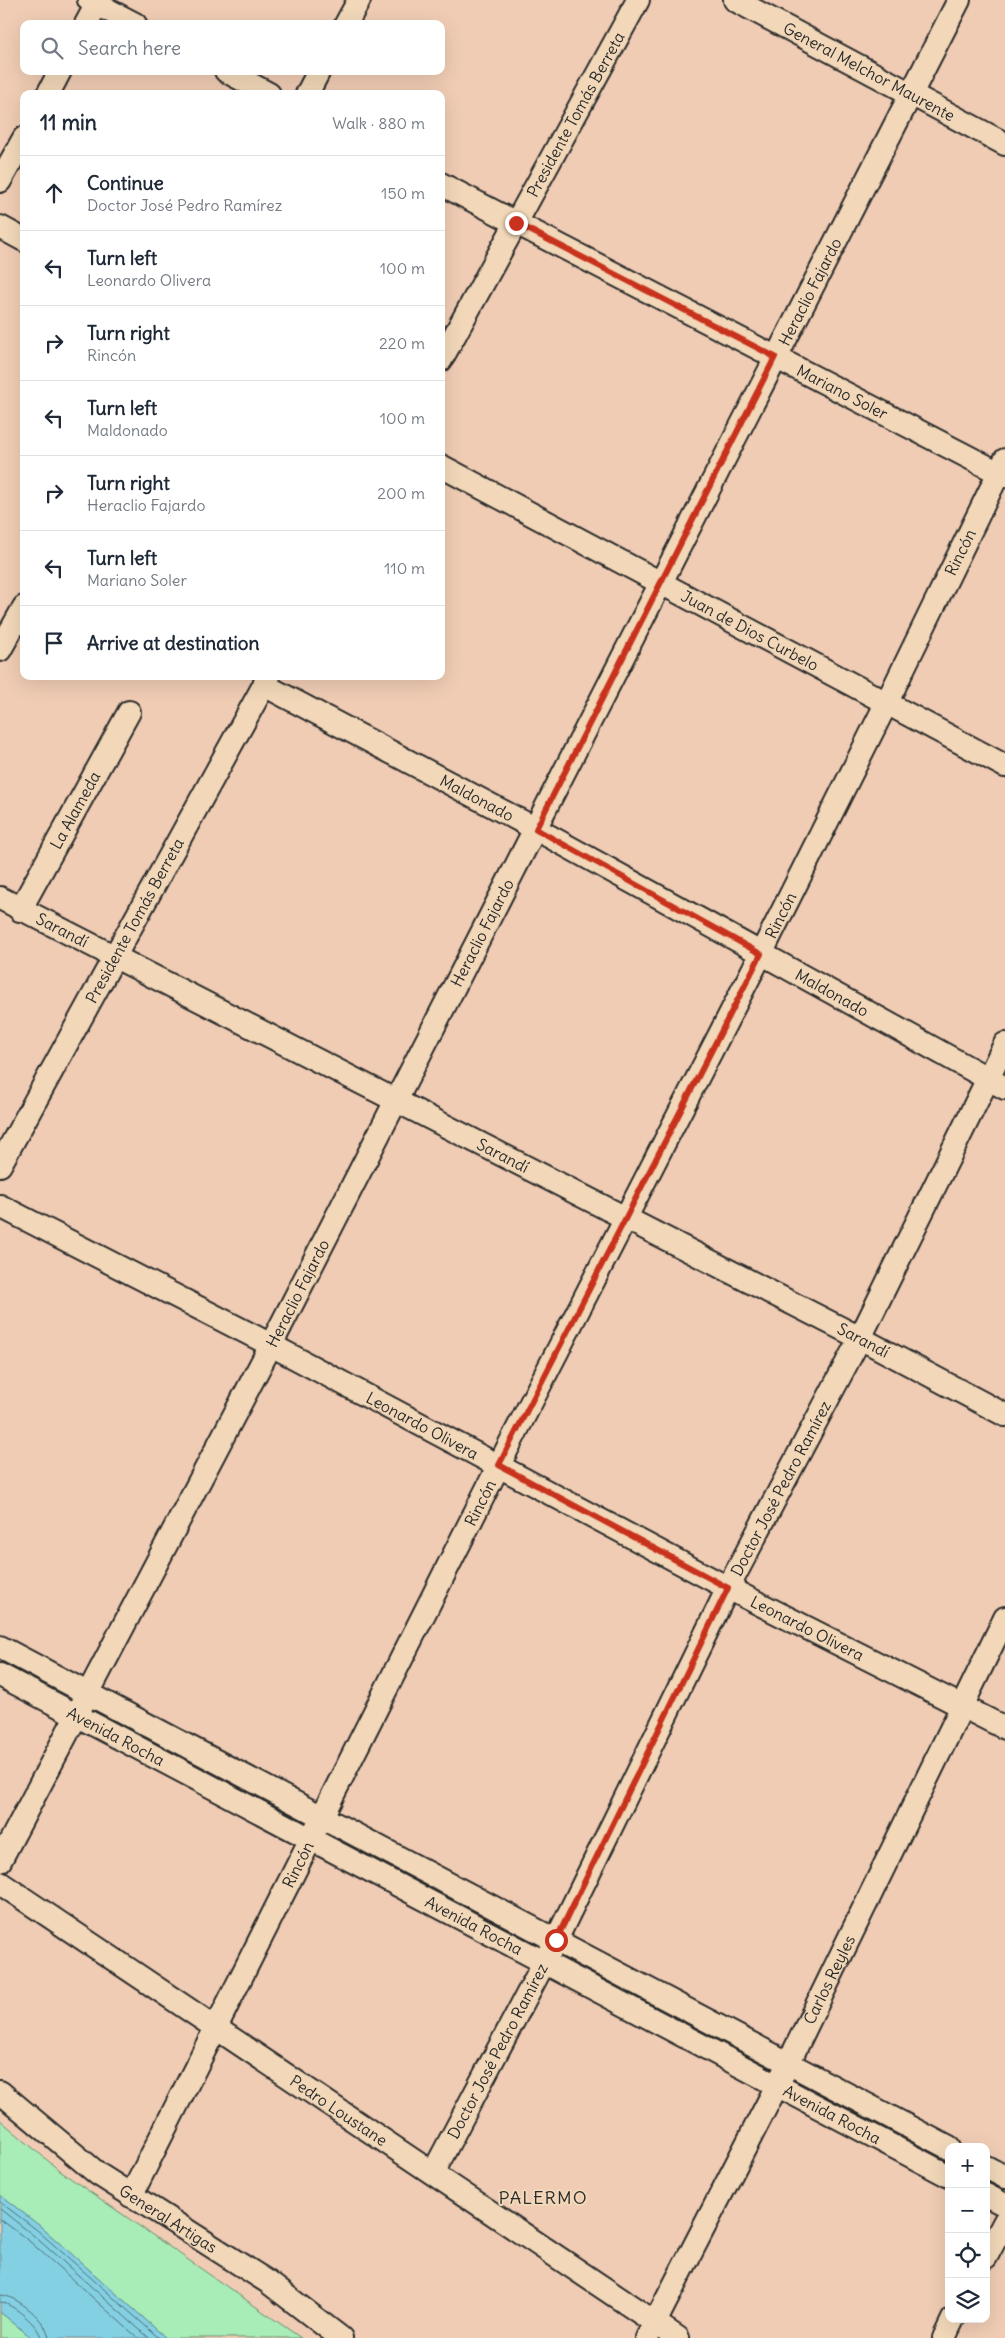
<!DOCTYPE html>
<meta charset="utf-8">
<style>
:root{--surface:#fff;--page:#f6f6f7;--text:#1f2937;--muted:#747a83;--line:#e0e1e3}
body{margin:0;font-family:Delius,sans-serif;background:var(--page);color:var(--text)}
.controls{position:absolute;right:15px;bottom:15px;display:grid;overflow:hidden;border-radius:10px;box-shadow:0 5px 20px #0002}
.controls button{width:45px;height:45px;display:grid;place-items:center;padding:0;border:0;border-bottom:1px solid var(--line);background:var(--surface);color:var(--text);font:25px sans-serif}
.stop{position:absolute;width:15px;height:15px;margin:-11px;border:4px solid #c8321e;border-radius:50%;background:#fff}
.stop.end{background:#c8321e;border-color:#fff;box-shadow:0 1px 5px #0008}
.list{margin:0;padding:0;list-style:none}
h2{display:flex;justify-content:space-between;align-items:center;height:65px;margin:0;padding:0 20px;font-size:21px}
h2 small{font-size:16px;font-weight:400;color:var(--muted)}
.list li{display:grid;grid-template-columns:32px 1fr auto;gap:15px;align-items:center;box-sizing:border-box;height:75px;padding:0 20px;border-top:1px solid var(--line)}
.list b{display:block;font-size:19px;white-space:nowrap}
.list p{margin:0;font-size:16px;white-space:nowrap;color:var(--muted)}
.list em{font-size:16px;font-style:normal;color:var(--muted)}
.icon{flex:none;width:28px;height:28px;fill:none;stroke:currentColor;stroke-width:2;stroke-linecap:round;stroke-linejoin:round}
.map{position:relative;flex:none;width:1005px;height:2338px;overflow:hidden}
.search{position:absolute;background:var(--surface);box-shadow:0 5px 20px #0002;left:20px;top:20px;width:425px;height:55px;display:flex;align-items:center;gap:12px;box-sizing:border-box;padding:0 18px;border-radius:10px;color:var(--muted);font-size:19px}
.panel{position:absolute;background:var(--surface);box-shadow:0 5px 20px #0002;left:20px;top:90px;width:425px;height:590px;border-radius:10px}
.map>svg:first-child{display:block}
.green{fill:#a8ecb7;stroke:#6a8c71}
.water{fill:#84d0e3;stroke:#608e99}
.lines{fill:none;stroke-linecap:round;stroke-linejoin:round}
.shore{stroke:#4f6d75;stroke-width:1}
.minor-casing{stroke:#2b2b2b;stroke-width:26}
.minor{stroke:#f2d8b9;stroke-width:22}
.route{stroke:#c8321e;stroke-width:6}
.labels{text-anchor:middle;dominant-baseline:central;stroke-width:4;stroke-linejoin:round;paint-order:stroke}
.street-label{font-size:16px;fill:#2b2b2b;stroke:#f2d8b9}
.neighbourhood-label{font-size:18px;letter-spacing:1px;fill:#2b2b2b;stroke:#f2d8b9}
</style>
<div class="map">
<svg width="1005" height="2338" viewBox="0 0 1005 2338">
<rect width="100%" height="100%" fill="#f0ccb4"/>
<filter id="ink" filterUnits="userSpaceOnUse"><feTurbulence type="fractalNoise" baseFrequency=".02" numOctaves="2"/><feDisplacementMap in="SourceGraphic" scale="10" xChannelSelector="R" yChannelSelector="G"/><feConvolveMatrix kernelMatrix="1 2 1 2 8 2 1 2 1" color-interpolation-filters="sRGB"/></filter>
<g filter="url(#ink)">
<path class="green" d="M0 2120 60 2171 301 2338H166L40 2226 0 2195Z
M0 2312 32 2338H0Z"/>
<path class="water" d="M0 2195 40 2226 166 2338H32L0 2312Z"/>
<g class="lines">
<path class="shore" d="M0 2202 37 2230 159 2338
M0 2209 33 2235 149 2338
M0 2219 28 2240 138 2338
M0 2295C16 2295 48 2321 49 2338
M0 2302C12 2303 40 2326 41 2338"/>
<g class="minor-casing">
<g id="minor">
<path d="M89 0 135 24"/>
<path id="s1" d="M735 0 1005 144"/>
<path d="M86 24 99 0"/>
<path d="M346 24 359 0"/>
<path d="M226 71 269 94"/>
<path d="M48 94 60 71"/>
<path d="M307 94 319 71"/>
<path d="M0 181 24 138"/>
<path id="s2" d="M441 184 1005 476"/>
<path d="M0 227 24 240"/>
<path id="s3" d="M441 360 638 0"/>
<path id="s4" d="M441 466 1005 766"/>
<path d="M0 650 24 607"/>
<path id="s5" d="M264 685 536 829 1005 1088"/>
<path id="s6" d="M0 898 860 1338 1005 1415"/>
<path id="s7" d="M20 910 129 712"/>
<path id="s8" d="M0 1165 269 676"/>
<path id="s9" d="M0 1206 271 1345 728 1588 1005 1728"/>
<path d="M0 1647 949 2148"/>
<path id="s10" d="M0 1675 949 2176"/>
<path id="s11" d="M0 1861 271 1345 959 0"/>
<path id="s12" d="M0 1883 678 2338"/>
<path id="s13" d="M0 2092 98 2174 268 2282 341 2338"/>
<path d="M986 2167 1005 2177"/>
<path id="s14" d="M433 2173 556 1940 728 1588 860 1338 1005 1044"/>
<path d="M986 2195 1005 2205"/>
<path id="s15" d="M131 2196 499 1465 761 954 887 702 1005 460"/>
<path d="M986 2257 1005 2221"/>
<path id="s16" d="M647 2338 788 2064 1005 1618"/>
<path d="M944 2338 953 2319"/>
</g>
</g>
<use href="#minor" class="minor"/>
</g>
</g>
<g class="lines" filter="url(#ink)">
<path class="route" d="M516 223 775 357 536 829 761 954 499 1465 728 1588 556 1940"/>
</g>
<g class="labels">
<g class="street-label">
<text stroke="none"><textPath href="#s1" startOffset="152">General Melchor Maurente</textPath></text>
<text stroke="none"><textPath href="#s3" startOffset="280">Presidente Tomás Berreta</textPath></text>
<text stroke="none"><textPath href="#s11" startOffset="1766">Heraclio Fajardo</textPath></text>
<text stroke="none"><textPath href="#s2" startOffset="452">Mariano Soler</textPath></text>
<text stroke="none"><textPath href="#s15" startOffset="1841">Rincón</textPath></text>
<text stroke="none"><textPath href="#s4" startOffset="350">Juan de Dios Curbelo</textPath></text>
<text stroke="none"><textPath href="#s5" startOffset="241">Maldonado</textPath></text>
<text stroke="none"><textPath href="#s7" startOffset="114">La Alameda</textPath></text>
<text stroke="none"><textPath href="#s15" startOffset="1436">Rincón</textPath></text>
<text stroke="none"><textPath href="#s8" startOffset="279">Presidente Tomás Berreta</textPath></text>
<text stroke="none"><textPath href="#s6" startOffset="70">Sarandí</textPath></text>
<text stroke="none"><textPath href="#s11" startOffset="1046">Heraclio Fajardo</textPath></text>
<text stroke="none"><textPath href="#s5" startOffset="646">Maldonado</textPath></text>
<text stroke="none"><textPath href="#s6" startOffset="565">Sarandí</textPath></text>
<text stroke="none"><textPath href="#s11" startOffset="641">Heraclio Fajardo</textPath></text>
<text stroke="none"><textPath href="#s6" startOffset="970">Sarandí</textPath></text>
<text stroke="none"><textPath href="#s9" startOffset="476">Leonardo Olivera</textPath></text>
<text stroke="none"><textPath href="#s14" startOffset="768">Doctor José Pedro Ramírez</textPath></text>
<text stroke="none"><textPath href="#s15" startOffset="776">Rincón</textPath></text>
<text stroke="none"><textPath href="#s9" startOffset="911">Leonardo Olivera</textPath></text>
<text stroke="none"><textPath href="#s10" startOffset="131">Avenida Rocha</textPath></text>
<text stroke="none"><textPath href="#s15" startOffset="371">Rincón</textPath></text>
<text stroke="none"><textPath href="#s10" startOffset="536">Avenida Rocha</textPath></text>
<text stroke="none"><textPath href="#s16" startOffset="402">Carlos Reyles</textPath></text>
<text stroke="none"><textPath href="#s14" startOffset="138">Doctor José Pedro Ramírez</textPath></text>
<text stroke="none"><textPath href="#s12" startOffset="408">Pedro Loustane</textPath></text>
<text stroke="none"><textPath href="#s10" startOffset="941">Avenida Rocha</textPath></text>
<text stroke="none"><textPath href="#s13" startOffset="211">General Artigas</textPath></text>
</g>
<g class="neighbourhood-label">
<text x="543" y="2197">PALERMO</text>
</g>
</g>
</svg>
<div class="controls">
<button>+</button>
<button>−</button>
<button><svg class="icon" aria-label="locate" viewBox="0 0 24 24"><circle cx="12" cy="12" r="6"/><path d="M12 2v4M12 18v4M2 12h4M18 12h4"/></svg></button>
<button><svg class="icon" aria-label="layers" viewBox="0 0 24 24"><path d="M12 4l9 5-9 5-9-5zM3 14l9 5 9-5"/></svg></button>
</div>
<div class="stop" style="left:556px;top:1940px"></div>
<div class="stop end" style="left:516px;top:223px"></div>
<div class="search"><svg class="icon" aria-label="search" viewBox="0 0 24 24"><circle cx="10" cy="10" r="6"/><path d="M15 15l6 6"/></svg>Search here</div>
<section class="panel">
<h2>11 min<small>Walk · 880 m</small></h2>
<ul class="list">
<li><svg class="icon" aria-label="ahead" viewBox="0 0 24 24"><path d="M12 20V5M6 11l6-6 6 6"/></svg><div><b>Continue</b><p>Doctor José Pedro Ramírez</p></div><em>150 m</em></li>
<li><svg class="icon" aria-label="left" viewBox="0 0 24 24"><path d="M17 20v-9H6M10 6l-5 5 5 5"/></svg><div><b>Turn left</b><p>Leonardo Olivera</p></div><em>100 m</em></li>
<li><svg class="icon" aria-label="right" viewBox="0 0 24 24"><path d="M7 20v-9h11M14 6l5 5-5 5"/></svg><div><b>Turn right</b><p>Rincón</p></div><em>220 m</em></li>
<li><svg class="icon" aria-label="left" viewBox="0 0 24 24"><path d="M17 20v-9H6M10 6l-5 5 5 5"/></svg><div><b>Turn left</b><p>Maldonado</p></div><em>100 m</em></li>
<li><svg class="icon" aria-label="right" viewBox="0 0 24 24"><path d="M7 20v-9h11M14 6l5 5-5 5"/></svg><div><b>Turn right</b><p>Heraclio Fajardo</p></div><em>200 m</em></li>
<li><svg class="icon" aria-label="left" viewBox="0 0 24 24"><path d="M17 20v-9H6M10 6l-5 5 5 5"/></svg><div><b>Turn left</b><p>Mariano Soler</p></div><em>110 m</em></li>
<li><svg class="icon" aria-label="arrive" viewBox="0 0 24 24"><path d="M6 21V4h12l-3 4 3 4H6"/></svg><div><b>Arrive at destination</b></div></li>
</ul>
</section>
</div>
